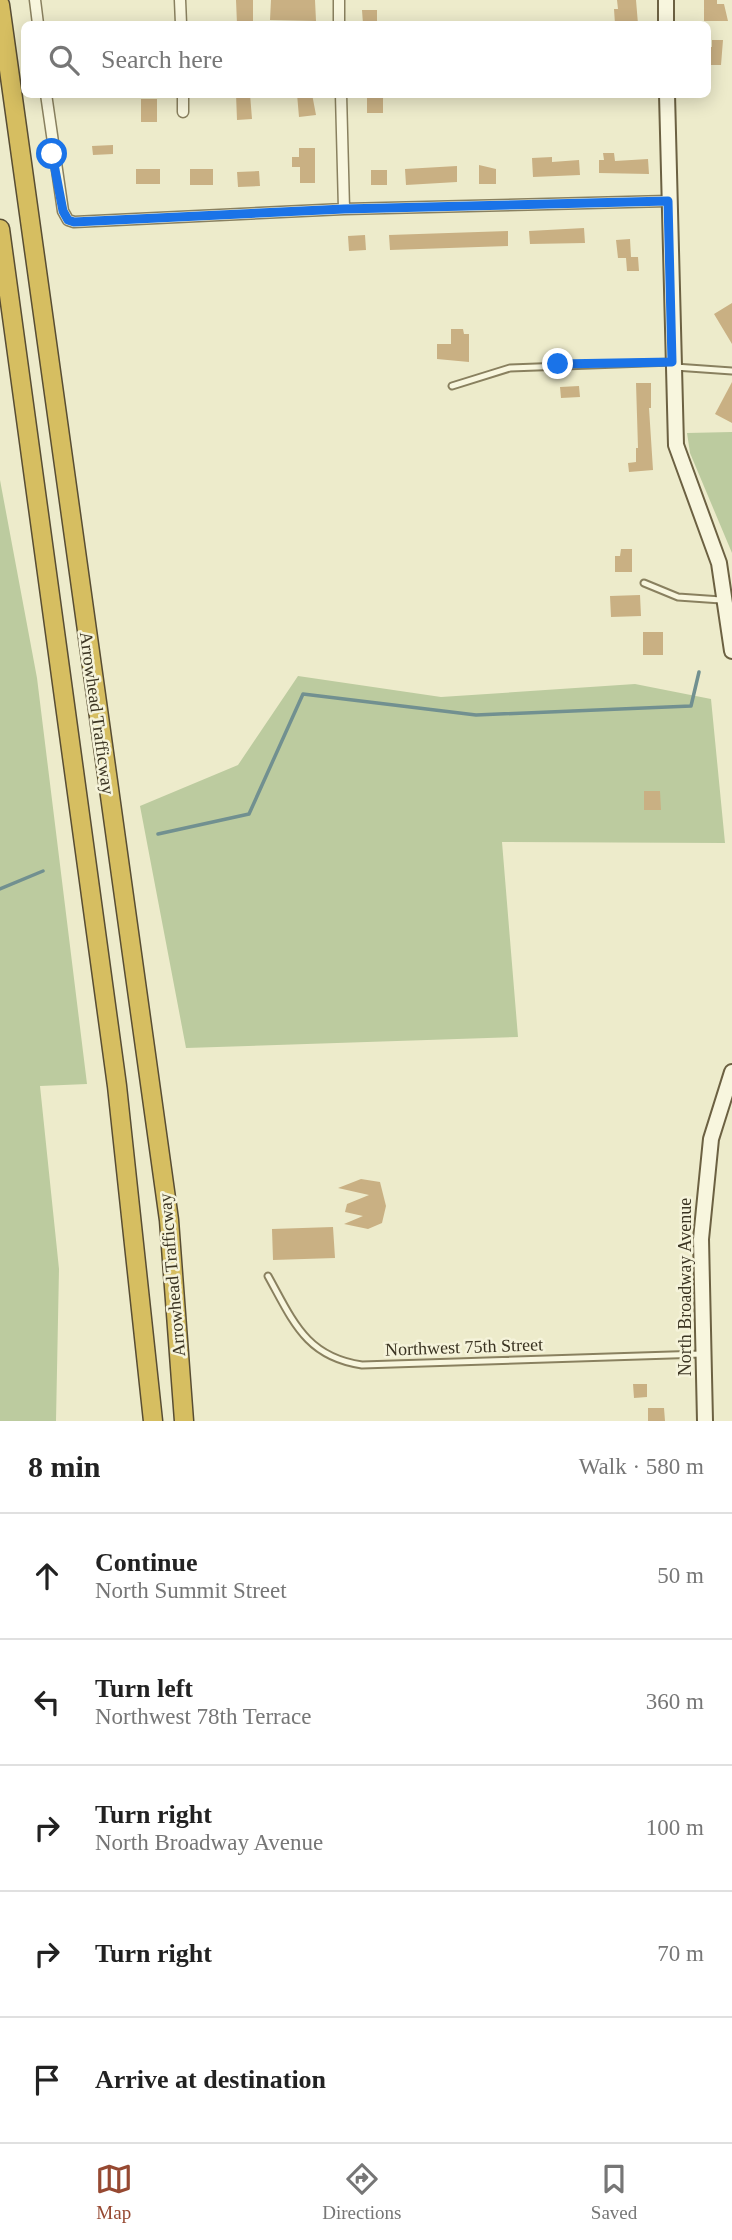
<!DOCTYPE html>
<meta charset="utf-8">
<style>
:root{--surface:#fff;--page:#f6f6f6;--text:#222;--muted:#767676;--line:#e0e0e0;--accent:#964932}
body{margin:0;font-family:Georgia,serif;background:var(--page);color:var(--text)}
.stop{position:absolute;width:21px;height:21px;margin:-16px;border:5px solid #1a73e8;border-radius:50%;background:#fff}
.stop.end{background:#1a73e8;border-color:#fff;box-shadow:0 2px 7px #0008}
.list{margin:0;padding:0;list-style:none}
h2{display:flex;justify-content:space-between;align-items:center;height:91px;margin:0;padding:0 28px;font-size:30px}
h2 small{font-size:23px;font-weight:400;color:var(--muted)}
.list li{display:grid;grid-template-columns:46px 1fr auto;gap:21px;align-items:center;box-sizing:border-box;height:126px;padding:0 28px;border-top:2px solid var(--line)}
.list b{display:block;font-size:26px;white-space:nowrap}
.list p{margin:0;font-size:23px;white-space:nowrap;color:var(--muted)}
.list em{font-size:23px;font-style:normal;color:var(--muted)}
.icon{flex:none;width:38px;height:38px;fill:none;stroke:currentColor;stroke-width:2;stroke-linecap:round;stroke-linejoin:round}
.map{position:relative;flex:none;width:732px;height:1421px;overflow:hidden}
.search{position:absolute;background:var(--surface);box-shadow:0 4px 18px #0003;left:21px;right:21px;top:21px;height:77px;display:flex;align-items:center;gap:18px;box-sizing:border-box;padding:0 24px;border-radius:10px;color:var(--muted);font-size:26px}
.sheet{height:721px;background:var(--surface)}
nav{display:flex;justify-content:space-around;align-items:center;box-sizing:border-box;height:98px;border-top:2px solid var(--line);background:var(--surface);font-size:19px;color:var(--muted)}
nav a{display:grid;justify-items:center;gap:4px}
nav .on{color:var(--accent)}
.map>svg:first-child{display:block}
.green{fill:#bccb9f}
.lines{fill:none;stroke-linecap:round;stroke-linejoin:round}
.stream{stroke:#719090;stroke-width:3.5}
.building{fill:#c9b083}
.lane-casing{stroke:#89805f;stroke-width:9}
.street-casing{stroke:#89805f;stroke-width:13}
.secondary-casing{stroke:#6c6142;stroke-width:18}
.highway-casing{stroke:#584d33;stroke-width:21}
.lane{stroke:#f8f6de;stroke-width:5}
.street{stroke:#f8f6de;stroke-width:10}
.secondary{stroke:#f8f6de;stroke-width:14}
.highway{stroke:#d6be61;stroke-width:18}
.route{stroke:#1a73e8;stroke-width:9}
.labels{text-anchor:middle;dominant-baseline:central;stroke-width:5;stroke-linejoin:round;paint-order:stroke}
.street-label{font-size:18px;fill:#3b3422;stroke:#f5f3da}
</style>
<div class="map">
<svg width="732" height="1421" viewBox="0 0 732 1421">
<rect width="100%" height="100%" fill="#edebcb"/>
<path class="green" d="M732 432V553L690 453 687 433Z
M0 480 37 678 87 1084 40 1086 59 1269 56 1421H0Z
M298 676 441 697 635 684 711 699 725 843 502 842 518 1037 186 1048 140 806 238 765Z"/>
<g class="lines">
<path class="stream" d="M158 834 249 814 303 694 476 715 691 706 699 672
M0 889 43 871"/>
</g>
<path class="building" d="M236 0H253V24H237Z
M271 0H315L316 21 270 20Z
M617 0H636L638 24H615L614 9H618Z
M704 0H717V4H724L728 21H704Z
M362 10H377V24H363Z
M712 40H723L721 65H708V47H712Z
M236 94H250L252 119 237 120Z
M297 94H312L316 115 299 117Z
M367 94H383V113H367Z
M141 99H157V122H141Z
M113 145V154L93 155 92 146Z
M299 148H315V183H300V167H292V157H299Z
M603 153H614L615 161 648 159 649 174 599 173V160H604Z
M552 157V162L579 160 580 175 533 177 532 158Z
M479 165 496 169V184H479Z
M457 166V182L406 185 405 169Z
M136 169H160V184H136Z
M190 169H213V185H190Z
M371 170H387V185H371Z
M259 171 260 186 238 187 237 172Z
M584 228 585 243 530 244 529 231Z
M508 231V246L390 250 389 235Z
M365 235 366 250 349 251 348 236Z
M630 239 631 257H638L639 271H627L626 258H618L616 240Z
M732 303V344L714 314Z
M451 329H463L464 334H469V362L437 359V344H451Z
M732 382V423L715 414Z
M636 383H651V408H649L653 470 629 472 628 463 636 462V448H638Z
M579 386 580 397 561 398 560 387Z
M621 549H632V572H615V556H620Z
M640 595 641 616 611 617 610 596Z
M643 632H663V655H643Z
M644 791H660L661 810H644Z
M361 1179 380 1182 386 1206 382 1223 368 1229 344 1224 363 1216 345 1212 347 1204 369 1195 338 1188Z
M333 1227 335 1258 273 1260 272 1229Z
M633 1384H647V1397L634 1398Z
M648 1408H664L665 1421H648Z"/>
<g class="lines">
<g class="lane-casing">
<path id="lane" d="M675 367 732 371
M452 386 510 368 672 362
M644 583 678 597 721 600
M268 1276C293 1321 306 1357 362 1365L702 1354"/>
</g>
<g class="street-casing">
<path id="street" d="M35 0 38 24
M180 0 181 24
M339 0V24
M46 94 63 211 68 220 74 222 344 209 668 201
M183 94V112
M341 94 344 209"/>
</g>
<g class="secondary-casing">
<path id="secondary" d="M666 0V24
M667 94 676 445 719 563 732 651
M705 1421 701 1239 711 1139 732 1072"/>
</g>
<g class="highway-casing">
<path id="highway" d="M0 5 169 1220 184 1421
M0 229 117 1086 153 1421"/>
</g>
<use href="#lane" class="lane"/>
<use href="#street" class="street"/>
<use href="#secondary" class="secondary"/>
<use href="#highway" class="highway"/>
</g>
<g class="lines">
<path class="route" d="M52 154 63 211 68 220 74 222 344 209 668 201 672 362 558 364"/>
</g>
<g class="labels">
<g class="street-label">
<text transform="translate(97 713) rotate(82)">Arrowhead Trafficway</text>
<text transform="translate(172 1275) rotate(-95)">Arrowhead Trafficway</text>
<text transform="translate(685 1287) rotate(-90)">North Broadway Avenue</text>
<text transform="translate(464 1347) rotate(-2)">Northwest 75th Street</text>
</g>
</g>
</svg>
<div class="stop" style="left:52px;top:154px"></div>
<div class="stop end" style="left:558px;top:364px"></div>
<div class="search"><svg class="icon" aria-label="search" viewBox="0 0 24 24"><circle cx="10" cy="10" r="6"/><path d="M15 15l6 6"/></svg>Search here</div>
</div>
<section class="sheet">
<h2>8 min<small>Walk · 580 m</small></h2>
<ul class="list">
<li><svg class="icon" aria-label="ahead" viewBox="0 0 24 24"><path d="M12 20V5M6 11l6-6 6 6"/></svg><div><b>Continue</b><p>North Summit Street</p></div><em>50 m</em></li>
<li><svg class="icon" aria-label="left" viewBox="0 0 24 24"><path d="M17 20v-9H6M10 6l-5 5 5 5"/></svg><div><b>Turn left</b><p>Northwest 78th Terrace</p></div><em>360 m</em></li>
<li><svg class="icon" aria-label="right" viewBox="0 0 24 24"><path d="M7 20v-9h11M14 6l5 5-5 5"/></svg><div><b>Turn right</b><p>North Broadway Avenue</p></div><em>100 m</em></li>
<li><svg class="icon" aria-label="right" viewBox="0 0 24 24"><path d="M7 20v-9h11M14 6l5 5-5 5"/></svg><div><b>Turn right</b></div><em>70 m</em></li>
<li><svg class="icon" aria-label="arrive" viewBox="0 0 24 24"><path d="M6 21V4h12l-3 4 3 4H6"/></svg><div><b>Arrive at destination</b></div></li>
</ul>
</section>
<nav>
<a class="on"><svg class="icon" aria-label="map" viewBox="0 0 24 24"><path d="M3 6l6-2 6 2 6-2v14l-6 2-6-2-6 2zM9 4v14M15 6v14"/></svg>Map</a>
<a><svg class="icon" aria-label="directions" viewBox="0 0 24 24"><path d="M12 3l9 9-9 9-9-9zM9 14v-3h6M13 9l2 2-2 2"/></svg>Directions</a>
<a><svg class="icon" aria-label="saved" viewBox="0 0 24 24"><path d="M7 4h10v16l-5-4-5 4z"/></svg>Saved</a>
</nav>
